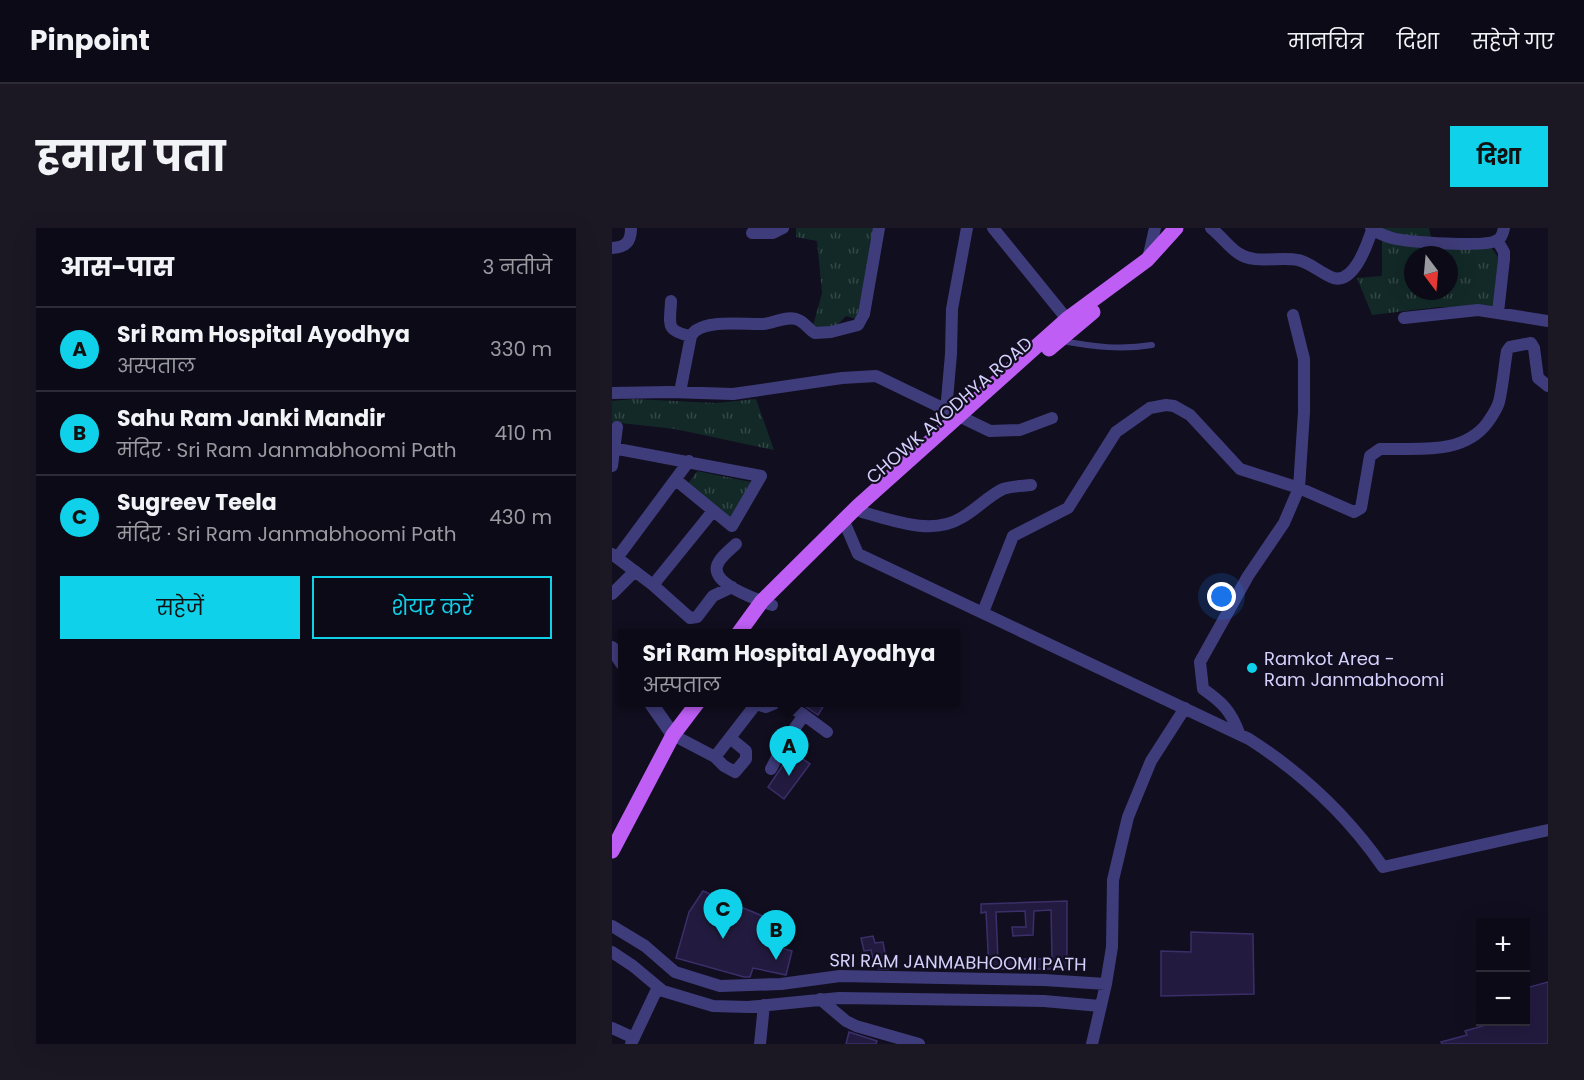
<!DOCTYPE html>
<html lang="hi">
<meta charset="utf-8">
<style>
:root{--surface:#0d0a17;--page:#1b1824;--text:#f1f3f6;--muted:#9a9aa1;--line:#2d2b36;--accent:#0fd1e9}
body{margin:0;font-family:Poppins,"Noto Sans Devanagari",sans-serif;background:var(--page);color:var(--text)}
.controls{position:absolute;right:18px;bottom:18px;display:grid;overflow:hidden;border-radius:0px;box-shadow:0 6px 24px #0002}
.controls button{width:54px;height:54px;display:grid;place-items:center;padding:0;border:0;border-bottom:2px solid var(--line);background:var(--surface);color:var(--text);font:30px sans-serif}
.compass{position:absolute;left:792px;top:18px;width:54px;height:54px;border-radius:50%;background:var(--surface);box-shadow:0 6px 24px #0002;rotate:164deg}
.you{position:absolute;left:610px;top:369px;width:21px;height:21px;margin:-15px;border:4px solid #fff;border-radius:50%;background:#1a73e8;box-shadow:0 0 0 9px #1a73e833}
.badge{display:grid;place-items:center;width:39px;height:39px;border-radius:50%;background:var(--accent);color:#111;font-size:20px;font-weight:700}
.pin{position:absolute;translate:-50% -50px;filter:drop-shadow(0 2px 3px #0008)}
.pin::after{content:'';position:absolute;top:32px;width:21px;height:18px;background:inherit;clip-path:polygon(0 0,100% 0,50% 100%)}
.popup{position:absolute;left:6px;top:401px;width:342px;height:78px;box-sizing:border-box;display:grid;place-content:center;border-radius:0px;background:var(--surface);filter:drop-shadow(0 2px 4px #0005);font-size:20px;white-space:nowrap;color:var(--muted)}
.popup b{font-size:22px;color:var(--text)}
.popup::after{content:'';position:absolute;left:50%;top:100%;margin-left:-12px;border:12px solid transparent;border-top-color:var(--surface)}
.list{margin:0;padding:0;list-style:none}
h2{display:flex;justify-content:space-between;align-items:center;height:78px;margin:0;padding:0 24px;font-size:26px}
h2 small{font-size:20px;font-weight:400;color:var(--muted)}
.list li{display:grid;grid-template-columns:39px 1fr auto;gap:18px;align-items:center;box-sizing:border-box;height:84px;padding:0 24px;border-top:2px solid var(--line)}
.list b{display:block;font-size:22px;white-space:nowrap}
.list p{margin:0;font-size:20px;white-space:nowrap;color:var(--muted)}
.list em{font-size:20px;font-style:normal;color:var(--muted)}
.actions{display:flex;gap:12px;padding:18px 24px}
.actions a{flex:1;padding:14px 0;border:2px solid var(--accent);border-radius:0px;text-align:center;font-size:21px;color:var(--accent)}
.actions .main{background:var(--accent);color:#111}
.map{position:relative;flex:none;width:936px;height:816px;overflow:hidden;border-radius:0px}
header{display:flex;align-items:center;gap:36px;box-sizing:border-box;height:84px;padding:0 30px;background:var(--surface);border-bottom:2px solid var(--line)}
header strong{font-size:28px}
nav{display:flex;gap:33px;margin-inline-start:auto;font-size:21px}
.intro{display:flex;align-items:center;justify-content:space-between;box-sizing:border-box;height:144px;padding:0 36px}
h1{margin:0;font-size:42px}
.button{padding:15px 27px;border-radius:0px;background:var(--accent);color:#111;font-size:21px;font-weight:700}
main{display:flex;gap:36px;padding:0 36px}
aside{flex:1;background:var(--surface);border-radius:0px;box-shadow:0 6px 24px #0002}
.map>svg:first-child{display:block}
.grass{fill:url(#grass-tufts);fill-rule:evenodd}
.building{fill:#231b3f;stroke:#3b2f6a;stroke-width:1.5;fill-rule:evenodd}
.lines{fill:none;stroke-linecap:round;stroke-linejoin:round}
.service{stroke:#3f3c7b;stroke-width:6}
.minor{stroke:#3f3c7b;stroke-width:12}
.tertiary{stroke:#3f3c7b;stroke-width:14}
.primary{stroke:#be5ef5;stroke-width:15}
.poi-dot{fill:#0fd1e9;stroke:#110e1f;stroke-width:2}
.labels{text-anchor:middle;dominant-baseline:central;stroke-width:4.5;stroke-linejoin:round;paint-order:stroke}
.street-label{font-size:18px;fill:#d5d0fc;stroke:#110e1f}
.poi-label{font-size:18px;fill:#d5d0fc;stroke:#110e1f;text-anchor:start}
</style>
<header>
<strong>Pinpoint</strong>
<nav><a>मानचित्र</a><a>दिशा</a><a>सहेजे गए</a></nav>
</header>
<div class="intro"><h1>हमारा पता</h1><a class="button">दिशा</a></div>
<main>
<aside>
<h2>आस-पास<small>3 नतीजे</small></h2>
<ul class="list">
<li><span class="badge">A</span><div><b>Sri Ram Hospital Ayodhya</b><p>अस्पताल</p></div><em>330 m</em></li>
<li><span class="badge">B</span><div><b>Sahu Ram Janki Mandir</b><p>मंदिर · Sri Ram Janmabhoomi Path</p></div><em>410 m</em></li>
<li><span class="badge">C</span><div><b>Sugreev Teela</b><p>मंदिर · Sri Ram Janmabhoomi Path</p></div><em>430 m</em></li>
</ul>
<div class="actions"><a class="main">सहेजें</a><a>शेयर करें</a></div>
</aside>
<div class="map">
<svg width="936" height="816" viewBox="0 0 936 816">
<defs>
<pattern id="grass-tufts" width="24" height="20" patternUnits="userSpaceOnUse" patternTransform="scale(1.5)"><rect width="24" height="20" fill="#122928"/><path d="M3 7l-1-3M5 7V3M7 7l1-3M15 17l-1-3M17 17v-4M19 17l1-3" fill="none" stroke="#344748"/></pattern>
</defs>
<rect width="100%" height="100%" fill="#110e1f"/>
<path class="grass" d="M184 0H263L245 91 234 88 224 98 206 101 201 98 210 65 205 13 184 9Z
M766 0H817L819 9 788 7Z
M770 12 878 18 886 29 881 79H826L760 87 745 50 770 48ZM801 27H837V63H801Z
M21 171 104 175 144 171 162 222 63 201 0 194V173Z
M85 243 139 254 119 293 76 256Z"/>
<path class="building" d="M187 474H214L206 487Z
M178 522 198 536 172 571 156 559 169 540Z
M91 663 160 692 151 715 180 723 174 747 141 740 138 749H132L64 730 77 684Z
M455 673V741H377L374 684 369 685V676ZM439 682 440 731H386L384 684 413 683 414 699H400L401 708 421 707 422 683Z
M579 704 641 706 642 766 549 768V723L579 724Z
M261 708 263 715 271 714 276 741H267L265 730 261 731 259 722 252 723 249 710Z
M936 754V816H830L829 814 855 807 853 803 874 797V794H914V760Z
M237 804 265 813 264 816H234Z"/>
<g class="lines">
<path class="service" d="M451 113C482 119 509 122 540 117"/>
<path class="minor" d="M381 0 459 96
M599 0C609 8 617 19 626 25 643 37 667 28 686 32 697 34 709 45 719 49 741 59 755 17 760 2
M759 0C764 4 773 8 780 10 796 14 873 20 886 12 890 9 891 5 892 0
M140 5H161L171 0
M885 12 892 24V31L886 84
M0 20C14 19 19 14 19 0
M536 31 543 0
M59 73C58 97 53 103 79 108
M792 90 866 82 936 93
M68 164 79 108C88 90 134 97 151 96 162 95 173 88 184 91 192 93 196 101 203 105L219 104 246 97 252 86 267 0
M0 165 58 164 121 166 230 150 264 148 378 203 408 202 440 190
M334 183 339 126 340 81 355 0
M0 220 149 248 120 298 64 252
M0 238 5 199
M250 284C280 292 320 308 349 290 364 282 376 268 391 261 399 258 410 258 419 257
M234 298 246 326 637 511C690 545 735 587 771 639L936 602
M124 316C118 322 107 330 105 338 100 357 147 372 160 377
M0 326 41 357 78 390 85 389 101 368 120 359
M5 330 77 233
M41 357 101 283
M0 366 23 343
M371 384 401 308 456 280 504 204 538 180 554 177 562 178 578 187 628 241 687 260 742 284 749 280 758 228 768 221C805 220 851 228 876 194 880 188 885 181 887 174 891 157 892 140 895 123L898 119 919 115 922 120 926 150 936 158
M170 474 192 487 215 504
M144 476 154 479 166 474
M627 505C619 483 610 474 591 461L588 434 636 348 672 295 687 260 692 184V131L681 87
M61 507 103 529 144 476 142 474
M103 529 112 538 123 544 134 531V523L118 510
M159 541 173 514 192 487
M0 698 33 718 63 744 108 758 169 756 228 748 432 752 494 756
M0 724 21 738 51 763 101 778 136 779 227 770 432 773 488 778
M208 771 234 793 244 798 307 816
M0 800 22 810
M19 816 46 759
M148 816 152 777
M480 816 494 756 500 719 501 652 516 589 539 533 573 480"/>
<path class="tertiary" d="M0 420 10 435
M38 474 61 507"/>
<path class="primary" d="M437 121 481 84
M126 406 150 373 246 278 455 91 535 32 564 0
M0 623 61 507 86 474"/>
</g>
<circle class="poi-dot" cx="640" cy="440" r="6"/>
<g class="labels">
<g class="street-label">
<text transform="translate(337 182) rotate(-41)">CHOWK AYODHYA ROAD</text>
<text transform="translate(346 734) rotate(1)">SRI RAM JANMABHOOMI PATH</text>
</g>
<g class="poi-label">
<text x="652" y="430">Ramkot Area -<tspan x="652" dy="21">Ram Janmabhoomi</tspan></text>
</g>
</g>
</svg>
<div class="controls">
<button>+</button>
<button>−</button>
</div>
<svg class="compass" viewBox="-18 -18 36 36"><path d="M0-13l5 13h-10z" fill="#e53935"/><path d="M0 13l5-13h-10z" fill="#9a9aa1"/></svg>
<div class="you"></div>
<div class="pin badge" style="left:177px;top:548px">A</div>
<div class="popup"><b>Sri Ram Hospital Ayodhya</b>अस्पताल</div>
<div class="pin badge" style="left:164px;top:732px">B</div>
<div class="pin badge" style="left:111px;top:711px">C</div>
</div>
</main>
